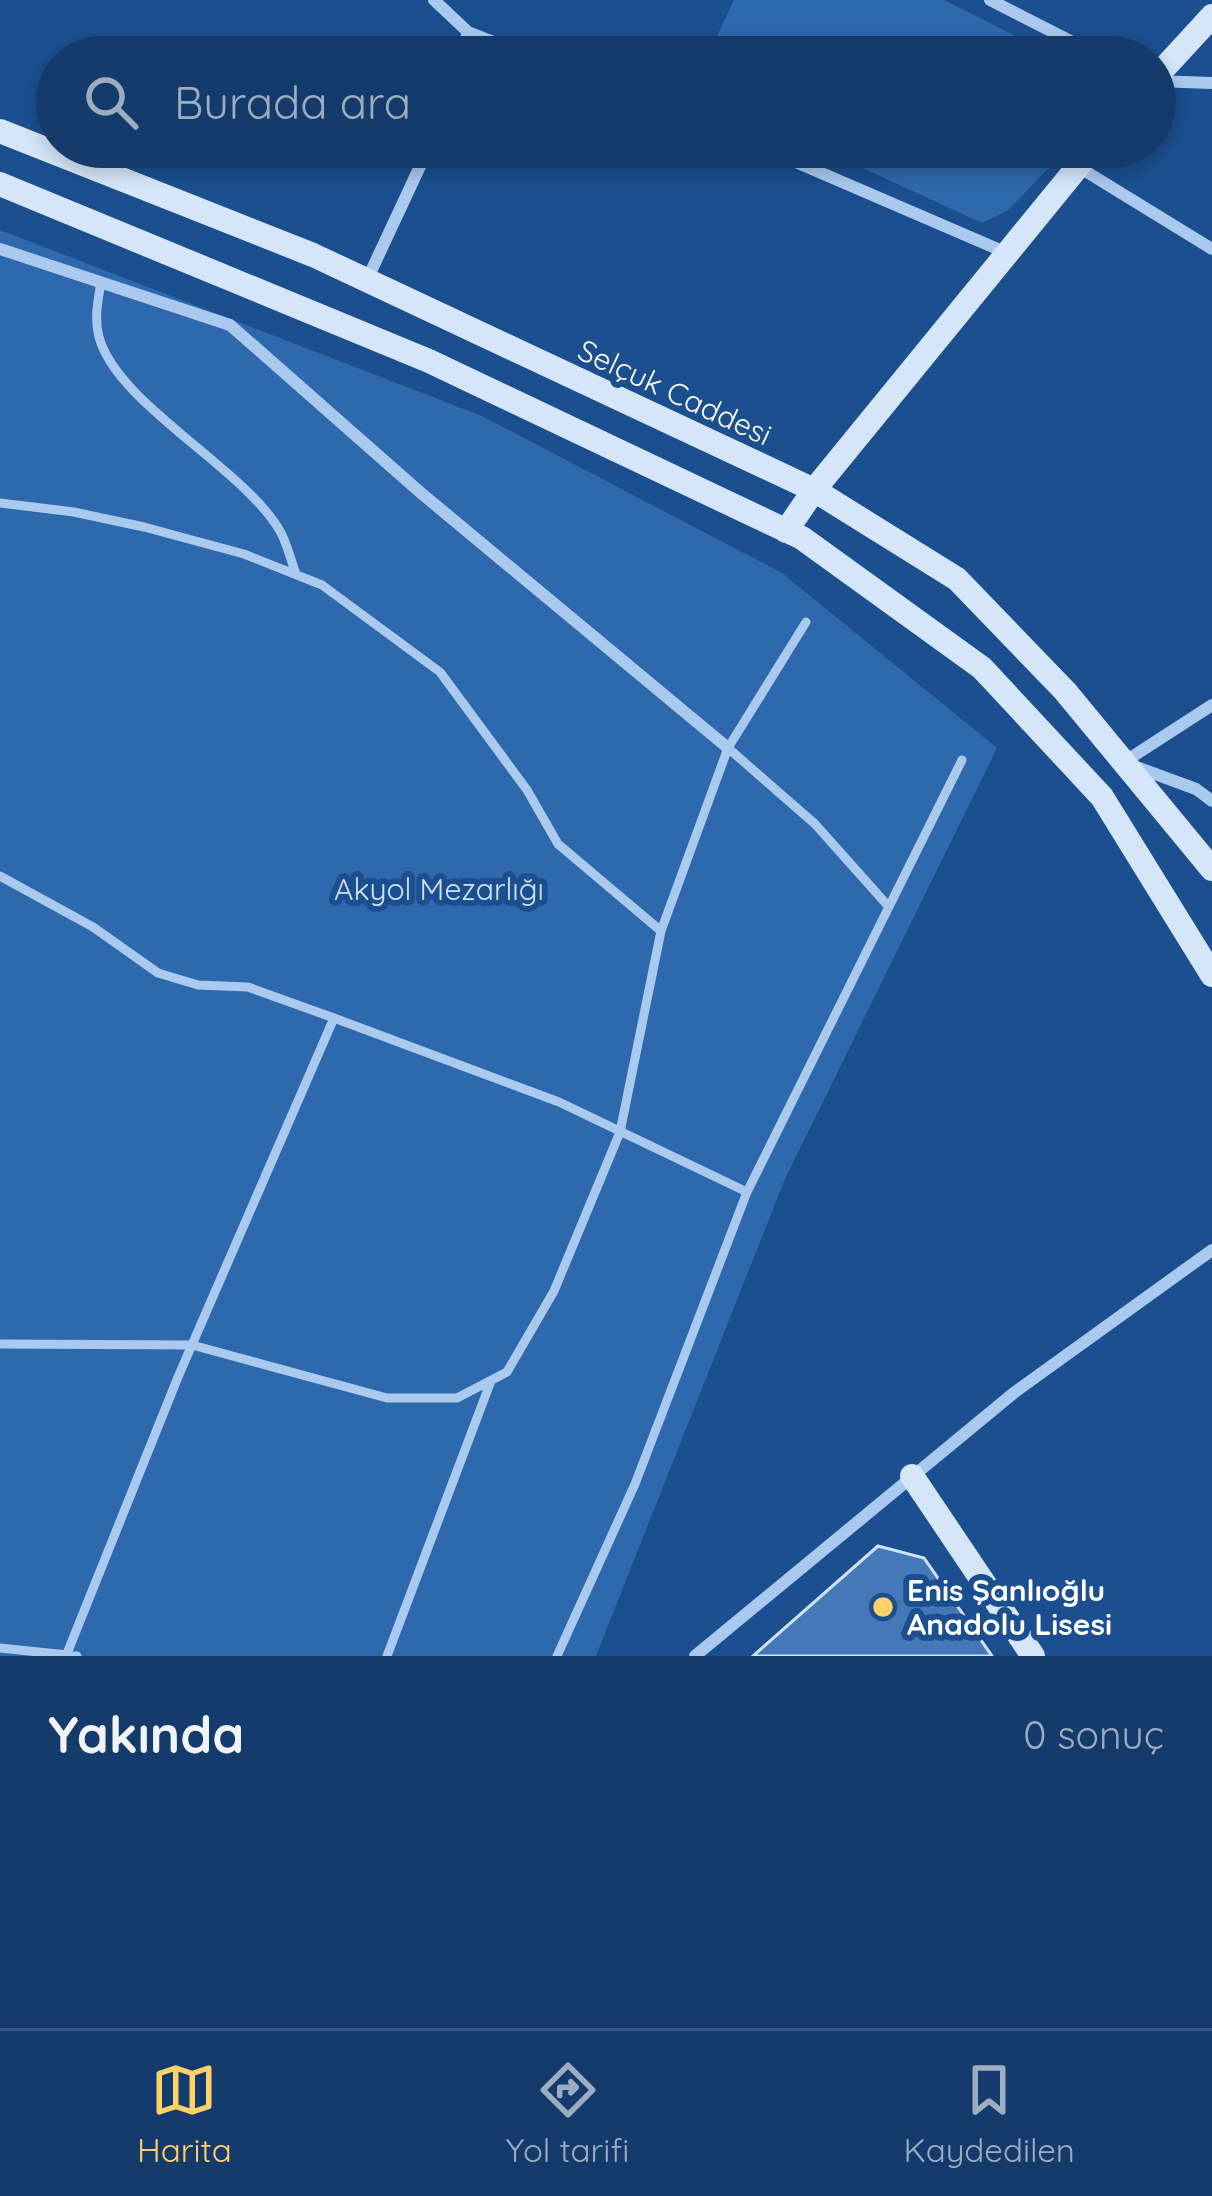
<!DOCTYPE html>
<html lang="tr">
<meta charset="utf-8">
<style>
:root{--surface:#143b6b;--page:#1d4271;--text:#f1f3f6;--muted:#9dadc1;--line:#33557e;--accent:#ffd166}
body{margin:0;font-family:Quicksand,sans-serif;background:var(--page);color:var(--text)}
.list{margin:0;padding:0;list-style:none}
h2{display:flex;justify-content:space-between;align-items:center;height:156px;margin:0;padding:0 48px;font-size:51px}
h2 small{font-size:39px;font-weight:400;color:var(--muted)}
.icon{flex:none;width:66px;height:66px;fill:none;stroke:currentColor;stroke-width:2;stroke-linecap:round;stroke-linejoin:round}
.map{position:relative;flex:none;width:1212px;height:1656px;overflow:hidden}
.search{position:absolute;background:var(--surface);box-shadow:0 6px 18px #0003;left:36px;right:36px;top:36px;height:132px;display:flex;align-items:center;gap:30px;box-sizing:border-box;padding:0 42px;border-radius:66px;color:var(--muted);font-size:45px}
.sheet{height:372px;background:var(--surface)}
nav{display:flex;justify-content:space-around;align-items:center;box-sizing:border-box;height:168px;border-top:3px solid var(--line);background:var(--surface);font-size:33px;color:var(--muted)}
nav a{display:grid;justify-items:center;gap:6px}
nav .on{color:var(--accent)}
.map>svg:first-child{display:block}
.green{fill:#2e69ad}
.building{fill:#4478b7;stroke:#cfe3fa;stroke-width:3}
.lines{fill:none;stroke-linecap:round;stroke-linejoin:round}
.lane{stroke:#a9c9ee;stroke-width:9}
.street{stroke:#a9c9ee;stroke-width:12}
.secondary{stroke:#d6e6fa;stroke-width:24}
.poi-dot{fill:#ffd166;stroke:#1b4f8f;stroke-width:4.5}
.labels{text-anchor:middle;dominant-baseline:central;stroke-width:12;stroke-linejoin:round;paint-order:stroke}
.street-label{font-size:30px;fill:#fff;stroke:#1b4f8f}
.park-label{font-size:30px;fill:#cfe3fa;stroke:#1b4f8f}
.poi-label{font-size:30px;font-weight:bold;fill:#fff;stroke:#1b4f8f;text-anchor:start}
</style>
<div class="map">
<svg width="1212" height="1656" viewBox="0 0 1212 1656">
<rect width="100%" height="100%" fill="#1b4f8f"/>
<path class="green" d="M734 0H944L1057 57H707Z
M817 147H1069L1007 211 982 223Z
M0 230 482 416 782 573 997 748 785 1179 596 1656H0Z"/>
<path class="building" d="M878 1546 924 1558 992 1656H753Z"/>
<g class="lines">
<path class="lane" d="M101 282C98 301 94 318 99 337 117 404 243 467 280 531 287 543 291 561 296 574
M0 503 74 512 144 527 244 554 322 585 440 672 527 790 558 844 661 931
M728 748 815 824 889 907
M0 876 93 927 158 973 198 985 248 987 334 1018 559 1102 747 1192
M0 1344 192 1345 387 1398H457L507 1372 554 1291 620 1132 661 931 728 748 806 622
M0 1648 77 1656
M66 1656 178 1377 334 1018
M387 1656 491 1381
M557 1656 635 1484 747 1192 962 760"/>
<path class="street" d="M434 0 468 32 532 57
M990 0 1102 57
M460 57 468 32
M1155 81 1212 83
M761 147 1007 253
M1077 166 1212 249
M0 249 230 325 421 493 728 748
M367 280 429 147
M1124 762 1212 705
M1131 765 1196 789 1212 801
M695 1656 1015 1392 1212 1250"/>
<path class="secondary" d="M1155 78 1212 16
M0 131 313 255 814 490 957 579 1065 691 1212 869
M0 184 429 361 802 538 982 668 1102 797 1212 975
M786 531 814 490 1094 147
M912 1476 1033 1656"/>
</g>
<circle class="poi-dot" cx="883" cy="1607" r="12"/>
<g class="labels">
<g class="street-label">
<text transform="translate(675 392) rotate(25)">Selçuk Caddesi</text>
</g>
<g class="park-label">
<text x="439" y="889">Akyol Mezarlığı</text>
</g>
<g class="poi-label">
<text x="907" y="1590">Enis Şanlıoğlu<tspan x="907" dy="34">Anadolu Lisesi</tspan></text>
</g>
</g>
</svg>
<div class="search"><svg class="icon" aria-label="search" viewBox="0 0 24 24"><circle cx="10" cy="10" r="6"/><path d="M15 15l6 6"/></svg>Burada ara</div>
</div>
<section class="sheet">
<h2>Yakında<small>0 sonuç</small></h2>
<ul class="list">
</ul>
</section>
<nav>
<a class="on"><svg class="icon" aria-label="map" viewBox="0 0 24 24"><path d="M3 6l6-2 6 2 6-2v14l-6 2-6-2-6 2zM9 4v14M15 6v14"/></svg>Harita</a>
<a><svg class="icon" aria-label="directions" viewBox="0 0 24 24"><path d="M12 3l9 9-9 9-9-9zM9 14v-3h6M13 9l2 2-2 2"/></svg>Yol tarifi</a>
<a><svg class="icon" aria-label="saved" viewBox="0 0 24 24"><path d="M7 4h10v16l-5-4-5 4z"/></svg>Kaydedilen</a>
</nav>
